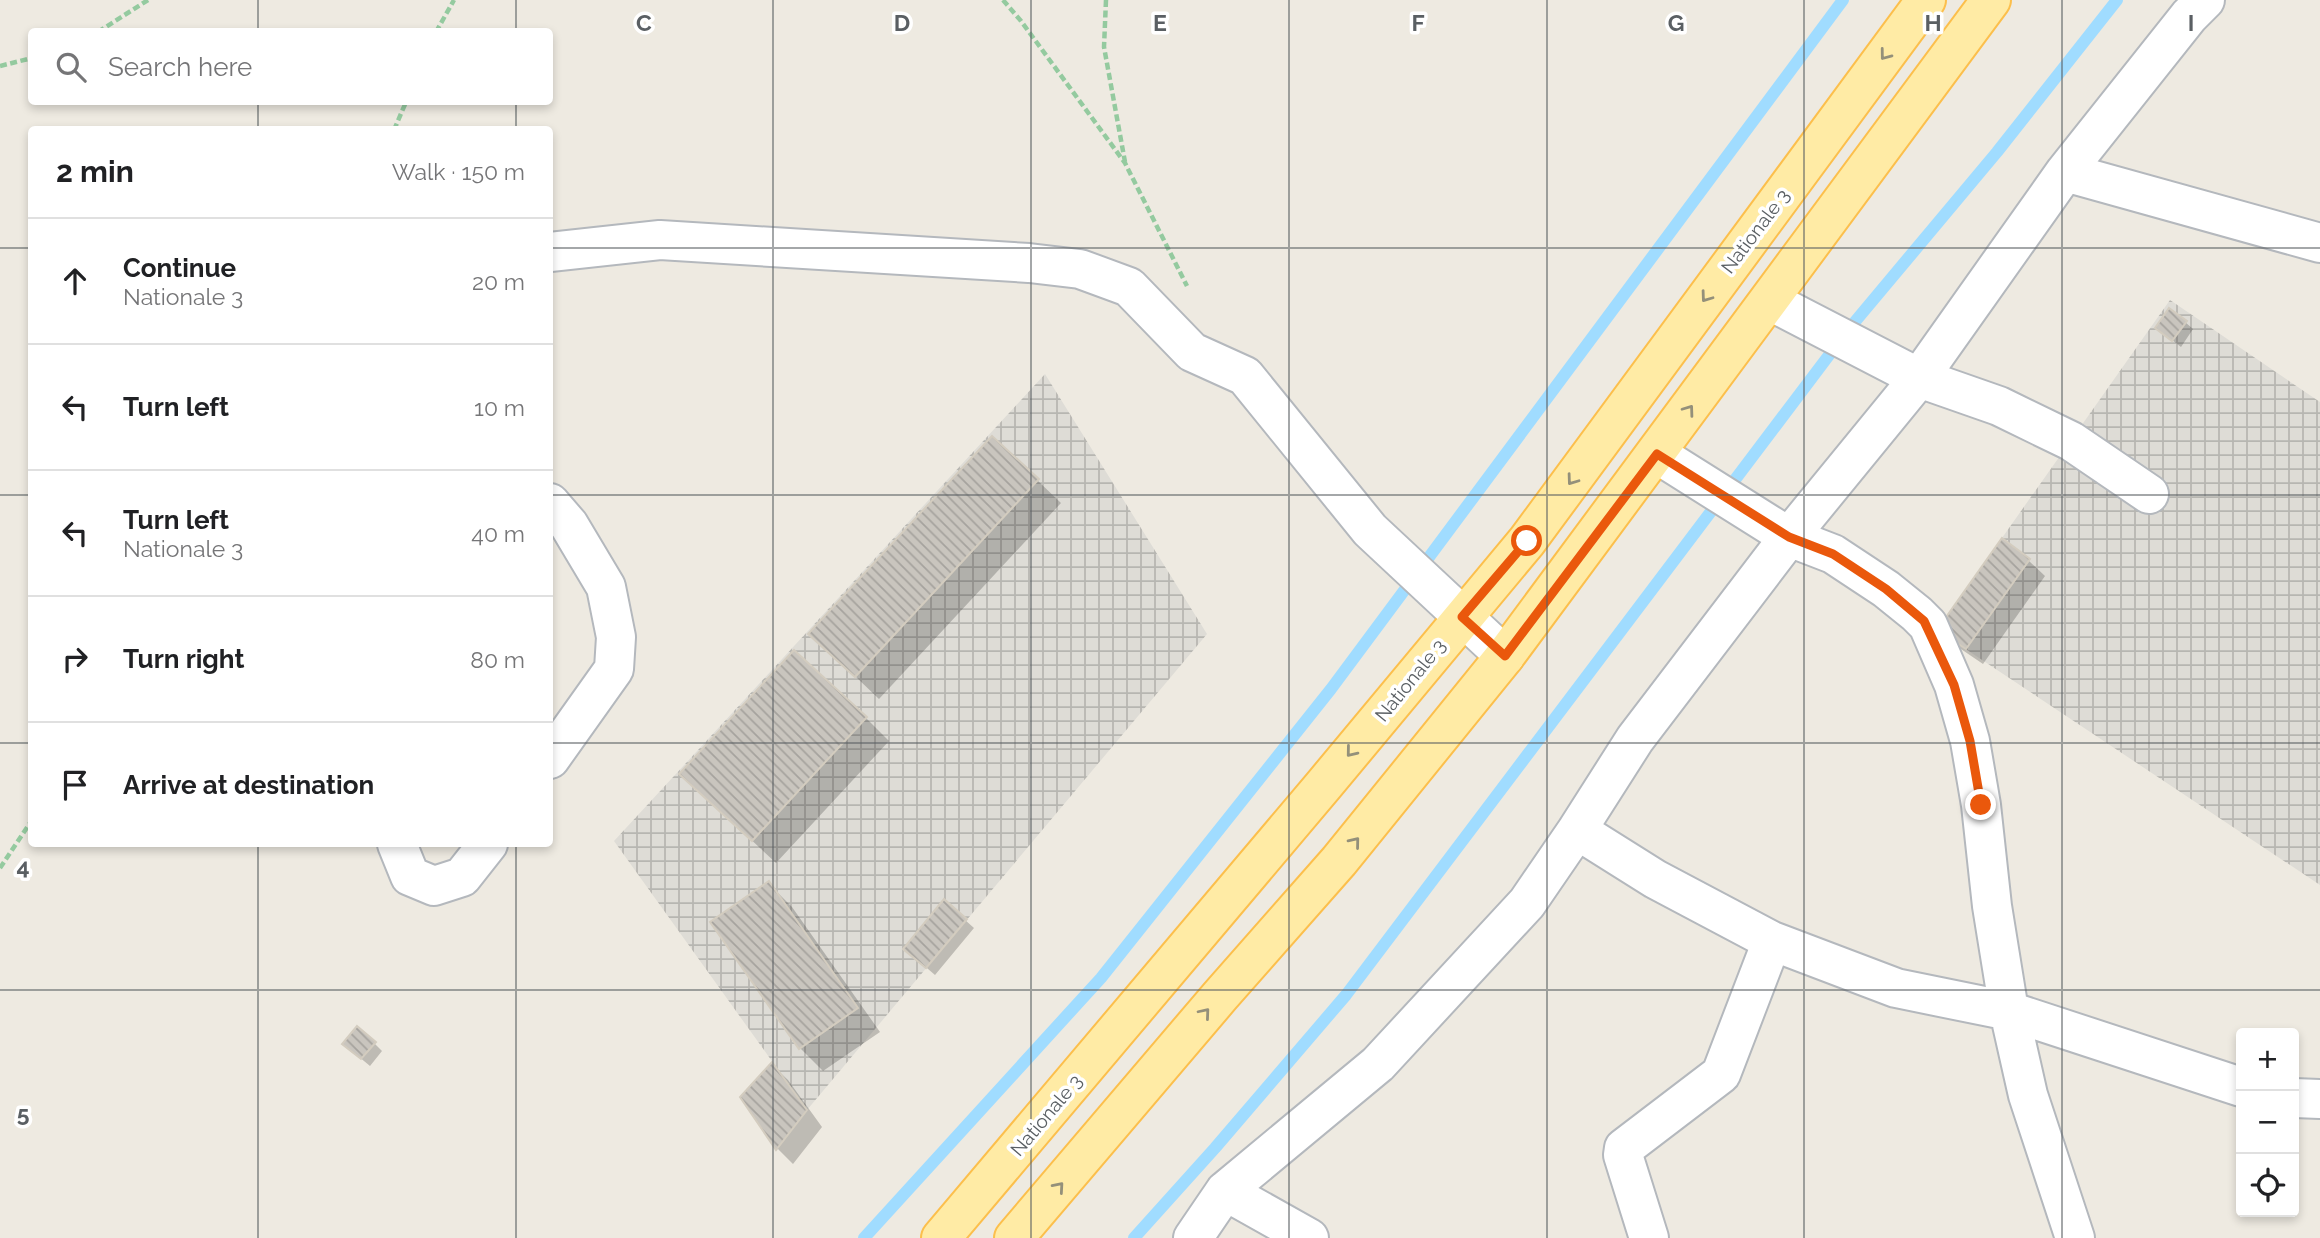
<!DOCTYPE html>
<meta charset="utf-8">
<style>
:root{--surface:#fff;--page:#f6f6f6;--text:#202124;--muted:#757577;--line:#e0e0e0}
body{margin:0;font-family:Raleway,sans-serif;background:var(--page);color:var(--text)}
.controls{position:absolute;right:21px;bottom:21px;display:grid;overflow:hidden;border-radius:7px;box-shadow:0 4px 10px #0003}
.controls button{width:63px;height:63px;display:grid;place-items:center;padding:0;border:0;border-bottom:2px solid var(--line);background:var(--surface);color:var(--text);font:35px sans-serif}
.stop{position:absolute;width:21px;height:21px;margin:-16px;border:5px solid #ea580c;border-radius:50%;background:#fff}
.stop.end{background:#ea580c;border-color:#fff;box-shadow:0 2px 7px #0008}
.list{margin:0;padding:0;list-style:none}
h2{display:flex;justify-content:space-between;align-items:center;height:91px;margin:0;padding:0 28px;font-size:30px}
h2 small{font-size:23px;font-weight:400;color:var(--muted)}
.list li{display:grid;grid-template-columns:46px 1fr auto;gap:21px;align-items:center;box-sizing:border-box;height:126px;padding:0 28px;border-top:2px solid var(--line)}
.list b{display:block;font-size:26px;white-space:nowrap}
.list p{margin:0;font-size:23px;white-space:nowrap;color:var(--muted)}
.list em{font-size:23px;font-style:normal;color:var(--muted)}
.icon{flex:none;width:38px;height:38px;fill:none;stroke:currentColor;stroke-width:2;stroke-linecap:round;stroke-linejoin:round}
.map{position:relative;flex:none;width:2320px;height:1238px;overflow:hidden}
.search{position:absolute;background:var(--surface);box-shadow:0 4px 10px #0003;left:28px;top:28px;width:525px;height:77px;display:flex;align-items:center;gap:18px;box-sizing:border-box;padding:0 24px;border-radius:7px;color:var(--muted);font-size:26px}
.panel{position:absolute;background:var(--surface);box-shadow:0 4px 10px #0003;left:28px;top:126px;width:525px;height:721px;border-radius:7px}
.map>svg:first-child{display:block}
.industrial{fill:url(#industrial-grid)}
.shadow{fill:#0003}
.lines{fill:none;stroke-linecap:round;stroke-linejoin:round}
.stream{stroke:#a0dcff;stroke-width:12}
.building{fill:url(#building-back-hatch);stroke:#d3ccbf;stroke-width:2}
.minor-casing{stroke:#b4b8bd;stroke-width:42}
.major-casing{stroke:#fcbf4c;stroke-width:42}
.path{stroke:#94ca9f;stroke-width:4.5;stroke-dasharray:7 3.5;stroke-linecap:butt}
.minor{stroke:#fff;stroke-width:38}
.major{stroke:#ffeba5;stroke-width:38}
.oneway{stroke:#94907a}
.route{stroke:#ea580c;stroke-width:9}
.grid{fill:none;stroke:#5a5f63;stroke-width:2;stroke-opacity:0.55}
.labels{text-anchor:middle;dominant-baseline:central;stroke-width:7;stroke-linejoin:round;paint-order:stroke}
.street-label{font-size:19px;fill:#5a5f63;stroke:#fff}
.grid-label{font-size:23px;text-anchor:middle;font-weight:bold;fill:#5a5f63;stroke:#fff;stroke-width:7;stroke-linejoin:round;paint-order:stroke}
</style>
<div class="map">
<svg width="2320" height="1238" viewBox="0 0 2320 1238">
<defs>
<pattern id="industrial-grid" width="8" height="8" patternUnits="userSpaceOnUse" patternTransform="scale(1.75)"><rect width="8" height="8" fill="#dedcd6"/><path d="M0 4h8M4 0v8" fill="none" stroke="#b7b6b1"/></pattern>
<pattern id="building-back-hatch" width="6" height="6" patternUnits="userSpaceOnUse" patternTransform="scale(1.75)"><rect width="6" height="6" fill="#c9c5be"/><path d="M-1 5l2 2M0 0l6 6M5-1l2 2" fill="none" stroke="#a6a39e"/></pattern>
</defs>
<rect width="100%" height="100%" fill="#eeeae1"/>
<path class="industrial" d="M2170 300 2320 402V885L1937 630Z
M1045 374 1207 634 807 1110 614 841Z"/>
<path class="shadow" d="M2185 322 2193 329 2181 347 2157 328Z
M1037 480 1061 503 879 699 811 634Z
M2029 561 2045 576 1983 664 1955 645 1939 629Z
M866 718 889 741 776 863 681 774Z
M769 884 792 907 880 1032 823 1071 800 1048Z
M945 902 974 928 935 975 913 956Z
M374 1043 382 1051 370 1066 352 1051Z
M772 1065 788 1080 822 1127 793 1164 778 1149 743 1098Z"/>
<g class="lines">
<path class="stream" d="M864 1238 1101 978 1331 689 1843 0
M1134 1238 1215 1148 1346 995 1848 330 1997 152 2117 0"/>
</g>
<path class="building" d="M2169 308 2187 321 2172 341 2155 328Z
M992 436 1039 479 855 677 808 634Z
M2002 538 2030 559 1966 649 1937 630Z
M794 650 867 717 752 841 679 774Z
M769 881 858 1008 799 1049 710 922Z
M944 899 967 919 926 968 903 949Z
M357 1026 376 1042 361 1059 342 1044Z
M772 1062 807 1110 776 1150 740 1097Z"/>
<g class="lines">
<g class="minor-casing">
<path id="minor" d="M2065 172 2189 16 2205 0
M550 252 660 240 1029 263 1080 269 1129 287 1192 352 1245 376 1370 530 1505 656
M1770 301 1919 378 1999 406 2071 441 2149 494
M1657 454 1789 537 1833 554 1886 589 1917 614 1928 625 1954 685 1970 741 1981 805 1992 906 2009 1011 2028 1095 2075 1238
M550 503 569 525 606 587 616 637 614 669 550 759
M1577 830 1655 879 1772 941 1896 988 2009 1011 2241 1087
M397 844 410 876 434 886 462 877 488 844
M2294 1098 2320 1099
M1225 1191 1378 1064 1527 903 1577 830 1635 739 1789 537 1919 378 2065 172 2320 243
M1193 1238 1225 1191 1309 1238
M1649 1238 1623 1155 1624 1148 1721 1074 1772 941"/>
</g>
<g class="major-casing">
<path id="major" d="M941 1238 1323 786 1527 541 1926 0
M1014 1238 1220 996 1339 861 1505 656 1991 0"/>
</g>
<path class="path" d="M1003 0 1021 21 1125 163 1187 286
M1106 0 1104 47 1125 162
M98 32 148 0
M436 32 454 0
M0 66 32 58
M394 130 406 102
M0 868 30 823 32 816"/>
<use href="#minor" class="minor"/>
<use href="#major" class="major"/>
</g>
<defs><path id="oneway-chevron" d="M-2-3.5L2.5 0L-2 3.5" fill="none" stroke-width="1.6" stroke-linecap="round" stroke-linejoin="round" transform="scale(1.75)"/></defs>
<g class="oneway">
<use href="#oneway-chevron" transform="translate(1885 55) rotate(127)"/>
<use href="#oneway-chevron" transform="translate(1706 297) rotate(126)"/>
<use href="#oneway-chevron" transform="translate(1689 410) rotate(-54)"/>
<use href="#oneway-chevron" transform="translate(1572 480) rotate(126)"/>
<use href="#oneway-chevron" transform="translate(1351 752) rotate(129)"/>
<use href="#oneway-chevron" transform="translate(1355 842) rotate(-51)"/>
<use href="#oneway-chevron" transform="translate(1205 1013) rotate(-50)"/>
<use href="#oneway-chevron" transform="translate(1059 1187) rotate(-49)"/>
</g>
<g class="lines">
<path class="route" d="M1527 541 1462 617 1505 656 1657 454 1789 537 1833 554 1886 589 1924 621 1954 685 1970 741 1981 805"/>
</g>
<path class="grid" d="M258 0V32M516 0V32M773 0V1238M1031 0V1238M1289 0V1238M1547 0V1238M1804 0V1238M2062 0V1238M258 102V130M516 102V130M0 248H32M550 248H2320M0 495H32M550 495H2320M0 743H32M550 743H2320M258 844V1238M516 844V1238M0 990H2320"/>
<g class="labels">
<g class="street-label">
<text transform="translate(1755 231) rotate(-53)">Nationale 3</text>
<text transform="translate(1410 680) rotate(-51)">Nationale 3</text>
<text transform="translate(1046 1115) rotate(-50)">Nationale 3</text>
</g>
</g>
<g class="grid-label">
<text x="644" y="31">C</text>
<text x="902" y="31">D</text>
<text x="1160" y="31">E</text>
<text x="1418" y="31">F</text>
<text x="1676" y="31">G</text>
<text x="1933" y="31">H</text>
<text x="2191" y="31">I</text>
<text x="23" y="875">4</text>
<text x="23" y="1122">5</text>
</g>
</svg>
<div class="controls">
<button>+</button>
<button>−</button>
<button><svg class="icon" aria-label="locate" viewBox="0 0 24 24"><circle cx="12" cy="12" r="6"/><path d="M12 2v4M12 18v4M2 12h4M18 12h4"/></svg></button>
</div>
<div class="stop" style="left:1527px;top:541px"></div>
<div class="stop end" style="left:1981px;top:805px"></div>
<div class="search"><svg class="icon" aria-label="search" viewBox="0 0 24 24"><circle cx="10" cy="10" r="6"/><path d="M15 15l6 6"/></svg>Search here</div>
<section class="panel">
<h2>2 min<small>Walk · 150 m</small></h2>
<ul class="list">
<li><svg class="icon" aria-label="ahead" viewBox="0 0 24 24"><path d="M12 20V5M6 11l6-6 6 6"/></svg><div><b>Continue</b><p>Nationale 3</p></div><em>20 m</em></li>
<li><svg class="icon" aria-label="left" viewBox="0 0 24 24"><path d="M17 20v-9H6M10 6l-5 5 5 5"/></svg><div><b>Turn left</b></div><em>10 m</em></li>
<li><svg class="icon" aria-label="left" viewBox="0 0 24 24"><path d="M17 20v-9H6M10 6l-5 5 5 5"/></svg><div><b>Turn left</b><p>Nationale 3</p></div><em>40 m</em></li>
<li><svg class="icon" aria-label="right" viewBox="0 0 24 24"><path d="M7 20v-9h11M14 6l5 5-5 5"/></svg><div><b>Turn right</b></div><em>80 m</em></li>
<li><svg class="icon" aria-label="arrive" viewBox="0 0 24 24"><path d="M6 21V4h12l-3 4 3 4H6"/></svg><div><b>Arrive at destination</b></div></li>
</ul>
</section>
</div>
